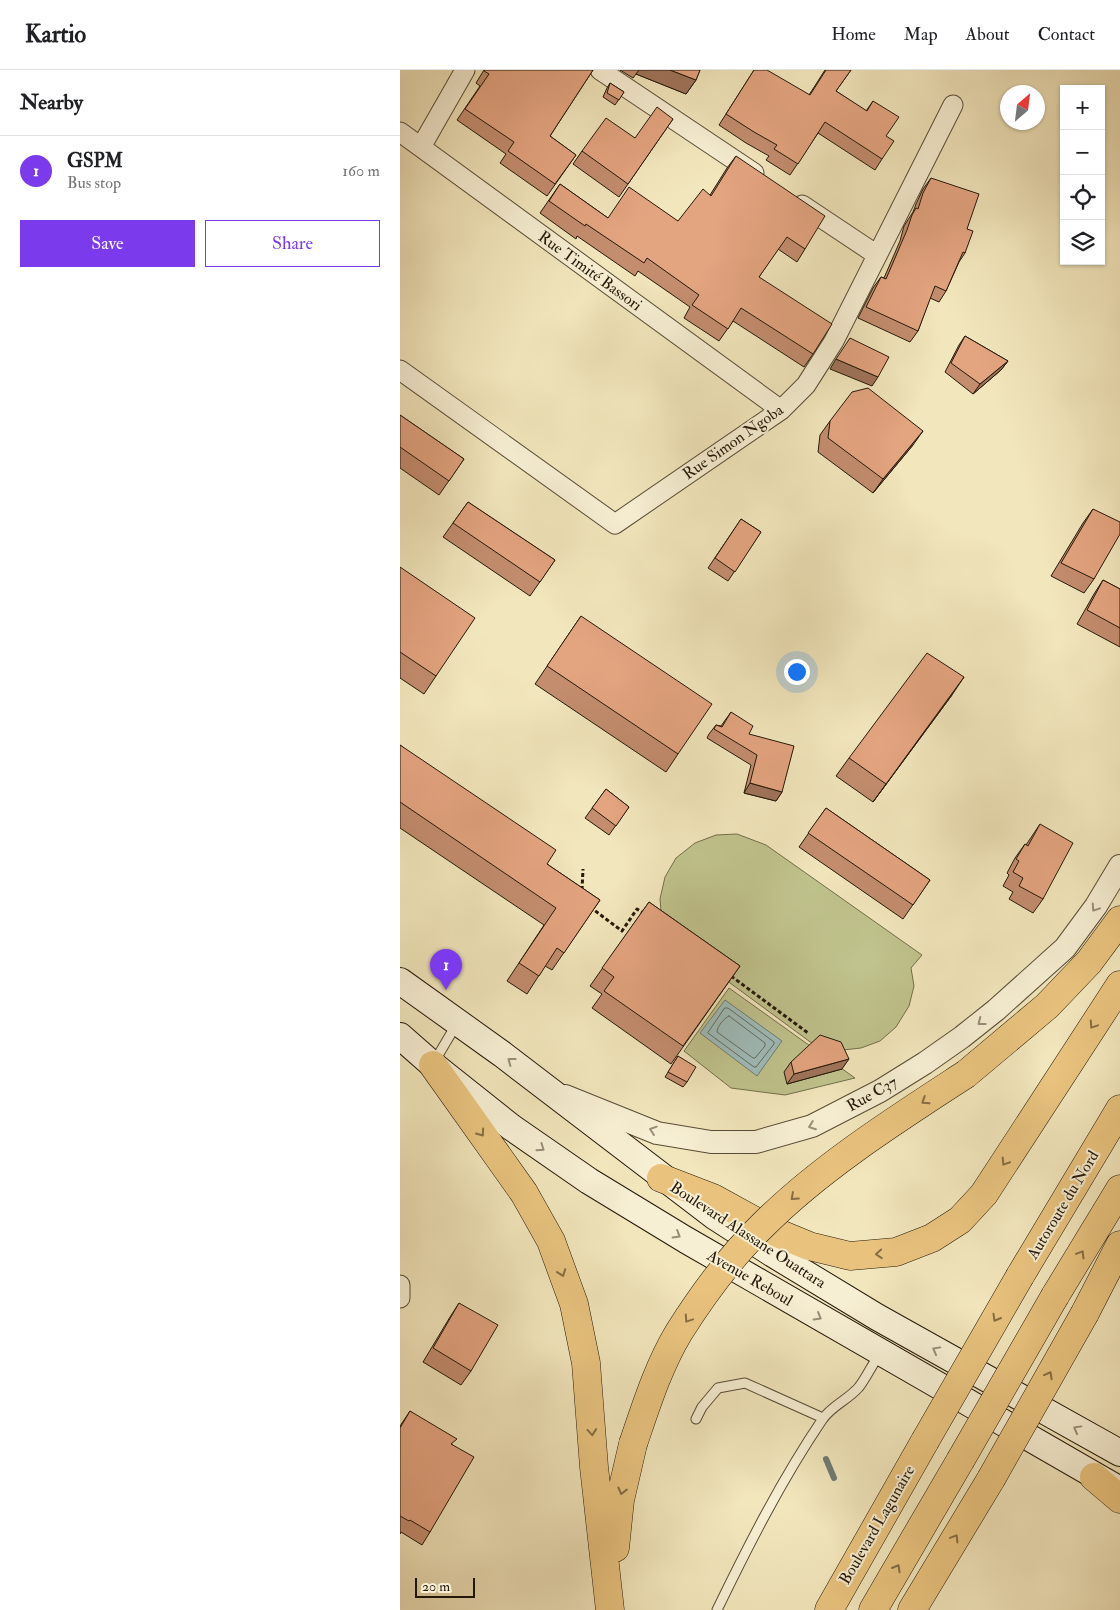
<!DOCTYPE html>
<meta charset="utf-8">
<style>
:root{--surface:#fff;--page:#f2f2f2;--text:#202124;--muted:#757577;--line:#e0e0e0;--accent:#7c3aed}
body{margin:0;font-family:"IM FELL Double Pica",serif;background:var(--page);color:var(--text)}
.controls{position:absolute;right:15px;top:15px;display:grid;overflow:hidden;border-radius:0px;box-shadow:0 1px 4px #0004}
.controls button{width:45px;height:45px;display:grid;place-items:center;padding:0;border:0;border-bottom:1px solid var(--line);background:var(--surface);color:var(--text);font:25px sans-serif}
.compass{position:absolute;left:600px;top:15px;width:45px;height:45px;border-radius:50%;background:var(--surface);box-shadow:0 1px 4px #0004;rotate:28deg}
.scale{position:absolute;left:15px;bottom:12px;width:60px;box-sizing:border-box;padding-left:5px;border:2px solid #241809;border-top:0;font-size:14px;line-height:18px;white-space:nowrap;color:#241809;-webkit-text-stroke:4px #f7efd3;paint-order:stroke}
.you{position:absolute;left:396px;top:601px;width:18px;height:18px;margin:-12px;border:4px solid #fff;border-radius:50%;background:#1a73e8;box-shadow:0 0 0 8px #1a73e833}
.badge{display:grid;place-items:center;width:32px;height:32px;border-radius:50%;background:var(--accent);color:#fff;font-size:16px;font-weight:700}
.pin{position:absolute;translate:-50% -41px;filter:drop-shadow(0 1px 2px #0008)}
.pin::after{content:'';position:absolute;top:26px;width:18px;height:15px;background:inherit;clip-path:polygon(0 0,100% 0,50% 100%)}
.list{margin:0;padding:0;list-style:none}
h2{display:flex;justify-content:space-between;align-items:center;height:65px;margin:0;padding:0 20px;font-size:21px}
h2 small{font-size:16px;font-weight:400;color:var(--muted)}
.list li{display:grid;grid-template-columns:32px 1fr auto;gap:15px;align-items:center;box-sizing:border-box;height:70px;padding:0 20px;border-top:1px solid var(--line)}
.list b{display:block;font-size:19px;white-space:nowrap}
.list p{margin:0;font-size:16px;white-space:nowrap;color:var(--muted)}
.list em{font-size:16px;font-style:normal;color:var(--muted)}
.actions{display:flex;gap:10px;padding:15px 20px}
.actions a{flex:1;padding:11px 0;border:1px solid var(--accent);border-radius:0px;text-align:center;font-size:18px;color:var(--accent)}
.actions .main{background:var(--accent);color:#fff}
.icon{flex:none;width:28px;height:28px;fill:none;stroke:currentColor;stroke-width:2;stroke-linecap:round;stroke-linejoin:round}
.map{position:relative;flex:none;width:720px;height:1540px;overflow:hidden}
header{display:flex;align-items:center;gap:30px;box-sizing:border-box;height:70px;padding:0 25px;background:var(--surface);border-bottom:1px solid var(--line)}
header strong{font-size:24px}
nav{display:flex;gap:28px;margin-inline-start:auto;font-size:18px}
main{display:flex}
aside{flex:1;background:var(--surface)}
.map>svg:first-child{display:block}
.green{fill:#c0c38d;stroke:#726e4b}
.water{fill:#9fbdbb;stroke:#6e7b74}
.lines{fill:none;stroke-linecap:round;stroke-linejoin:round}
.shore{stroke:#626a62;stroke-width:1}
.stream{stroke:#6e7b74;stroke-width:6}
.service-casing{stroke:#584c36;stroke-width:11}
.minor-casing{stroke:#584c36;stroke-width:21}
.tertiary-casing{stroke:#584c36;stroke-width:24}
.secondary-casing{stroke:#241809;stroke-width:28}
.trunk-casing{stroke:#241809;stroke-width:29}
.motorway-casing{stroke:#241809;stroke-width:29}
.path{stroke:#241809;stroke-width:3;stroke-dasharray:4 2.5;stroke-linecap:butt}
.service{stroke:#f7efd3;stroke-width:9}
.minor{stroke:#f7efd3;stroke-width:19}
.tertiary{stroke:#f7efd3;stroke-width:22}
.secondary{stroke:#f7efd3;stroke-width:26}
.trunk{stroke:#e9c37e;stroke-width:28}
.motorway{stroke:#e9c37e;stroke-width:28}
.trunk-bridge-casing{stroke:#241809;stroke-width:29;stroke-linecap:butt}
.motorway-bridge-casing{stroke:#241809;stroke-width:29;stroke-linecap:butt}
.trunk-bridge{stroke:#e9c37e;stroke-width:28}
.motorway-bridge{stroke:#e9c37e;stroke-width:28}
.wall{fill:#c38d6e;stroke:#241809}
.shaded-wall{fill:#9f735a;stroke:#241809}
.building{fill:#e3a480;stroke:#241809}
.oneway{stroke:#988e78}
.oneway2{stroke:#866e44}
.labels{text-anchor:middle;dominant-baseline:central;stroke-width:4;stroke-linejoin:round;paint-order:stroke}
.street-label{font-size:16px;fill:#241809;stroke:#f7efd3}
</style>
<header>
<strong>Kartio</strong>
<nav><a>Home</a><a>Map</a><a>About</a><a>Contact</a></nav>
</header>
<main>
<aside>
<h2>Nearby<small></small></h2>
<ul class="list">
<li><span class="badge">1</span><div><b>GSPM</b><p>Bus stop</p></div><em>160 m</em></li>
</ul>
<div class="actions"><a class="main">Save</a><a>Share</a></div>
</aside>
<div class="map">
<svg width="720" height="1540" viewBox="0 0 720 1540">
<rect width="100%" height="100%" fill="#f2e6bc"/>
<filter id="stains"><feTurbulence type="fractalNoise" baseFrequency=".004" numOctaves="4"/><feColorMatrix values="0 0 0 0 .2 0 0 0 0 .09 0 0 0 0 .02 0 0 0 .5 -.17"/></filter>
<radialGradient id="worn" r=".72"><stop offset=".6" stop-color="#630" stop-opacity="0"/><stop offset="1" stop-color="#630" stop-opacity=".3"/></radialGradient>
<path class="green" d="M337 764 366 775 522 885 511 898 514 916 509 936 496 957 480 971 461 978 434 981 413 974 273 871 262 851 260 829 265 807 276 788 295 773 316 765Z
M329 918 455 1008 385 1025 331 1018 284 981Z"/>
<path class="water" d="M325 930 382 971 357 1006 300 963Z"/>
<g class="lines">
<path class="shore" d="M325 938H328L374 972V974L356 997H354L308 963Z
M329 946 365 973V976L355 988H353L317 962C317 957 324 948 329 946Z"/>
<path class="stream" d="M426 1389 434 1408"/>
<g class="service-casing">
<path id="service" d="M33 994 56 955
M296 1349 302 1337 318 1318 345 1313 423 1348
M317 1540C348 1476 382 1409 422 1350 431 1336 448 1330 459 1317 466 1308 472 1295 479 1285"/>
</g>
<g class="minor-casing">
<path id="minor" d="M200 0 354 103
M0 62 381 340
M21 77 65 0
M402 135 477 185
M0 300 215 454 381 340 406 315 434 271 553 35
M0 1215V1228"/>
</g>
<g class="tertiary-casing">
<path id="tertiary" d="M165 1026 257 1063 311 1072H356L412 1056 480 1021 525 993 562 967 596 940 665 878 696 836 720 796"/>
</g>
<g class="secondary-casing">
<path id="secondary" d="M0 911 102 984 314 1146 373 1184 477 1247 720 1383
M0 966 33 995 111 1057 189 1111 286 1170 715 1417"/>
</g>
<g class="trunk-casing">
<path id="trunk" d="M33 995 124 1123 151 1171 174 1234 186 1293 194 1397 210 1540
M566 1004 647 936 689 892 720 850
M215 1478 220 1430 233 1374"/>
</g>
<g class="motorway-casing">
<path id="motorway" d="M261 1108 313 1128 375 1162 409 1176 450 1186 496 1182 532 1168 560 1150 584 1124 720 915
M620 1206 720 1039
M655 1226 720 1119
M685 1243 720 1175
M694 1407 720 1429
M429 1540 525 1371
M473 1540 560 1391
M512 1540 591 1409"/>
</g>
<path class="path" d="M182 820 183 799
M190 837 222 861 237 839 245 844
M331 906 408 963"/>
<use href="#service" class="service"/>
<use href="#minor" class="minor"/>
<use href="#tertiary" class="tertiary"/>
<use href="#secondary" class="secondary"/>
<use href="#trunk" class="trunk"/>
<use href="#motorway" class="motorway"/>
<g class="trunk-bridge-casing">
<path id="trunk-bridge" d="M233 1374C246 1336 258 1297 279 1262 303 1224 331 1186 363 1155 421 1097 497 1049 566 1004"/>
</g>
<g class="motorway-bridge-casing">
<path id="motorway-bridge" d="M525 1371 620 1206
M560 1391 655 1226
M591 1409 685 1243"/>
</g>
<use href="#trunk-bridge" class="trunk-bridge"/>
<use href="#motorway-bridge" class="motorway-bridge"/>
</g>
<path class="wall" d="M84 0H193L150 66 176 85 147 126 100 93 106 84 57 50 80 16 76 13Z
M220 0H300L296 10 286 24 236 4 233 8Z
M354 0 409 25 425 0H451L436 21 466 41 473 31 486 66 482 89 475 100 418 63 390 105 366 90 369 86 346 73 319 55Z
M210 13 224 22 215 35 203 27 207 18Z
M273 49 219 127 173 94 182 81 235 68Z
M336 86 405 179 397 192 378 179 359 207 413 284 404 297 333 251 319 271 284 248 290 237 238 201 235 206 177 166 176 169 140 143 160 114 208 148 278 151 310 125 327 98Z
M531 108 567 159 565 183 559 192 546 221 539 232 530 228 518 261 510 272 458 248 473 218 481 207 484 208 500 171 504 156 513 142 516 134 523 119Z
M565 266 608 291 601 300 573 324 545 302 559 275Z
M0 345 64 389 39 425 0 398Z
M430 351 513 375 473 423 418 382 420 365Z
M68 432 155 490 130 526 43 467Z
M693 439 694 509 684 523 651 506 683 453Z
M341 449 361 462 328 511 308 498Z
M0 497 36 606 24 624 0 608Z
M703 510 720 519V577L677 554 694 524Z
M181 546 278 684 266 702 135 614Z
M552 625 473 732 436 706 449 688Z
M331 642 349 664 382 722 376 731 344 723 351 695 307 668 309 664 316 655 321 656Z
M0 675 147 794 200 830 152 900 145 896 127 924 107 911 144 855 0 758Z
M206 719 229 737 209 765 185 748Z
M426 738 530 810 503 849 399 777Z
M640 754 643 829 633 843 609 829 613 822 603 816 609 805 607 803 615 788 625 774 626 775Z
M249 832 340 896 271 994 192 938 202 924 190 916Z
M278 986 287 1012 283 1017 265 1007Z
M391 992 442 999 387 1014 384 1002Z
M59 1233 71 1301 61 1315 23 1292 50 1247Z
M10 1341 53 1375 30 1462 22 1475 1 1462 0 1464V1356Z"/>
<path class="shaded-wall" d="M239 0H270L296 10 286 24 236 4Z
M436 289 478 307 472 316 430 299Z
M608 291 601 300 573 324 580 314Z
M523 361 513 375 473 423 483 409Z
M564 607 552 625 473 732 486 714Z
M350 713 382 722 376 731 344 723Z
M449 989 442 999 387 1014 394 1004Z"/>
<path class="building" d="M85 0H193L150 66 176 85 155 114 108 81 114 72 65 39 89 4 84 1Z
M270 0H300L296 10Z
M354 0H367L410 25 426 0H451L436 21 467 41 473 31 499 47 486 66 494 71 482 89 425 52 398 94 374 79 377 75 354 62 326 44Z
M210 13 224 22 219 30 207 23Z
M257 37 273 49 228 114 182 81 206 48 235 68Z
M336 86 425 146 405 179 387 167 359 207 432 254 413 284 341 238 328 259 292 235 299 225 247 188 244 193 186 154 185 156 149 131 160 114 208 148 229 117 278 151 303 119 311 126Z
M531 108 579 124 567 159 573 161 565 183 563 182 546 221 535 216 518 261 466 237 481 207 486 209 507 160 512 145 516 138 518 139 523 123Z
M565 266 608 291 580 314 551 293Z
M450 268 489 287 478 307 436 289Z
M468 318 523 361 483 409 428 368 430 351 452 322Z
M0 345 64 389 49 411 0 377Z
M68 432 155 490 140 512 53 453Z
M693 439 720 452V464L694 509 661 493Z
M341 449 361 462 335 502 315 488Z
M0 497 75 548 36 606 0 582Z
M703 510 720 519V558L687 540Z
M181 546 312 634 278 684 147 596Z
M527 583 564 607 486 714 449 688Z
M331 642 353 656 349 664 394 676 382 722 350 713 357 685 314 659 316 655 322 657Z
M0 675 156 780 147 794 200 830 164 883 157 878 139 906 119 893 156 838 0 732Z
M206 719 229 737 216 756 192 738Z
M426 738 530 810 513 835 408 763Z
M640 754 673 773 643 829 619 816 623 808 613 802 619 791 616 789 625 774 628 776Z
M249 832 340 896 283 976 204 921 214 907 202 898Z
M420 965 441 972 449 989 394 1004 391 992Z
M278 986 296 997 287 1012 268 1002Z
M59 1233 98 1255 71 1301 33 1278Z
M10 1341 57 1369 51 1374 74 1387 30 1462 10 1450 9 1451 0 1446V1358Z"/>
<defs><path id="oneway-chevron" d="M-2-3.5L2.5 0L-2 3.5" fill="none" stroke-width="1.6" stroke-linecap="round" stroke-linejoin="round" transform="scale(1.25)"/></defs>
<g class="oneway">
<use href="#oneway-chevron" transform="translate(695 838) rotate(124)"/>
<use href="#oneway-chevron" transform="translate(581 952) rotate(142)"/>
<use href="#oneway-chevron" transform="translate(111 991) rotate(-143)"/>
<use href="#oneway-chevron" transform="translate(412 1056) rotate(159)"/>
<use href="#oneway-chevron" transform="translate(253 1060) rotate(-161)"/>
<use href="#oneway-chevron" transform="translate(141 1078) rotate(35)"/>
<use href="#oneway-chevron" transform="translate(277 1165) rotate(31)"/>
<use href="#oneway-chevron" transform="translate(418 1247) rotate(30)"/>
<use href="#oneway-chevron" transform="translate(536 1280) rotate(-151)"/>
<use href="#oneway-chevron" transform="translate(677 1359) rotate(-151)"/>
</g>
<g class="oneway2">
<use href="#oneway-chevron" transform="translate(693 955) rotate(124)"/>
<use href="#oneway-chevron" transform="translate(525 1031) rotate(147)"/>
<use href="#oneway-chevron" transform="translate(81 1063) rotate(55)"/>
<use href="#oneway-chevron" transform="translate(605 1092) rotate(123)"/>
<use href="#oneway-chevron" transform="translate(394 1127) rotate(138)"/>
<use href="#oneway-chevron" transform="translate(479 1184) rotate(176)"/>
<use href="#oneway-chevron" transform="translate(681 1184) rotate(-59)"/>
<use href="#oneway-chevron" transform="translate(162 1203) rotate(70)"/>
<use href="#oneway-chevron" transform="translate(596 1248) rotate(120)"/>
<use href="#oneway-chevron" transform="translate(288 1249) rotate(124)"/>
<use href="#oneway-chevron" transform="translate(649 1305) rotate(-61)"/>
<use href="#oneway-chevron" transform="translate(192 1362) rotate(85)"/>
<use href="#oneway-chevron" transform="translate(222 1421) rotate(104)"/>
<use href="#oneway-chevron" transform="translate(555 1468) rotate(-59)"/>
<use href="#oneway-chevron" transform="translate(497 1498) rotate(-60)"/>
</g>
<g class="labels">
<g class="street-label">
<text transform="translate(190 201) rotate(36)">Rue Timité Bassori</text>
<text transform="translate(333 372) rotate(-35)">Rue Simon Ngoba</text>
<text transform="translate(472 1024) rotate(-29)">Rue C37</text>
<text transform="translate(663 1135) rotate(-59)">Autoroute du Nord</text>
<text transform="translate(348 1165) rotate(33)">Boulevard Alassane Ouattara</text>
<text transform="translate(350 1208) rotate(30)">Avenue Reboul</text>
<text transform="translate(477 1455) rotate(-60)">Boulevard Lagunaire</text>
</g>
</g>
<rect width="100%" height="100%" filter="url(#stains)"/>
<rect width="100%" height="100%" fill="url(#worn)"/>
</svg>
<div class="controls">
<button>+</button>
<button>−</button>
<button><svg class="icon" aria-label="locate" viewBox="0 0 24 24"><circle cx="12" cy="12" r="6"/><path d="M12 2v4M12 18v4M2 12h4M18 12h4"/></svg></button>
<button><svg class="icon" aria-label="layers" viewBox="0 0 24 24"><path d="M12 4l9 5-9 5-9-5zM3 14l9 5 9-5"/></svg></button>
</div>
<svg class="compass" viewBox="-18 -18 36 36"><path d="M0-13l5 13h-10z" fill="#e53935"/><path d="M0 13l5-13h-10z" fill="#757577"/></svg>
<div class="scale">20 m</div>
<div class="you"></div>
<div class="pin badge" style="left:46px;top:920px">1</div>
</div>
</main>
